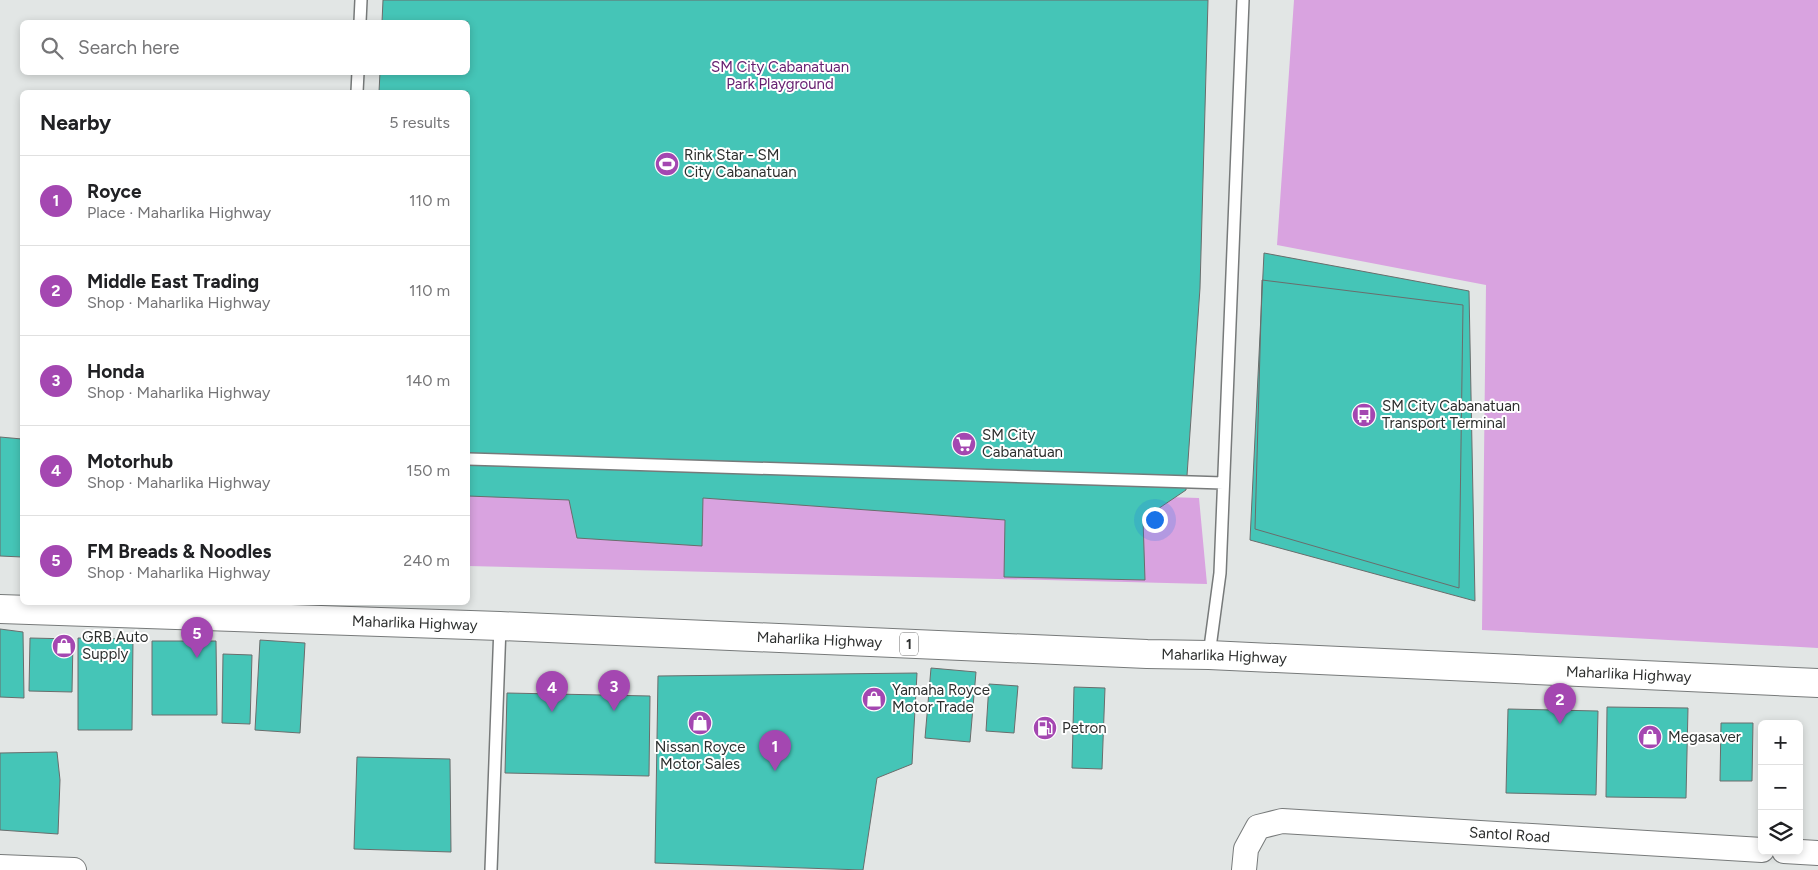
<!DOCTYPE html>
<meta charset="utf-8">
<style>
:root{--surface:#fff;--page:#f6f6f6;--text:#202124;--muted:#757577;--line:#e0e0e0;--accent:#a447b1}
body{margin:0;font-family:Figtree,sans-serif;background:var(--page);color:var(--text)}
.controls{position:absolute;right:15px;bottom:15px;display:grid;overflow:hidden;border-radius:8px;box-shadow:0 2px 8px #0003}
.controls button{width:45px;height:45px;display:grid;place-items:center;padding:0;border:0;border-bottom:1px solid var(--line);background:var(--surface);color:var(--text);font:25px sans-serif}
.you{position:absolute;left:1154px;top:519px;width:18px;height:18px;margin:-12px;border:4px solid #fff;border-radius:50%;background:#1a73e8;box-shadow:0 0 0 8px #1a73e833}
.badge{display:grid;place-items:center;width:32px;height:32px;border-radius:50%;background:var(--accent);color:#fff;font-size:16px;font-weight:700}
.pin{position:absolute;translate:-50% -41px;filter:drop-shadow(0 1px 2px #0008)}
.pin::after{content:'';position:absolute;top:26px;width:18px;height:15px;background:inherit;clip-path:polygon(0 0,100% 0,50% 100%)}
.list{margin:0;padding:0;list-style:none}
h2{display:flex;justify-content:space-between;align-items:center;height:65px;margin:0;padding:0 20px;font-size:21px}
h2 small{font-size:16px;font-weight:400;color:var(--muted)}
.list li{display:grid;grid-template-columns:32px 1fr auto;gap:15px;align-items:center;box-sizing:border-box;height:90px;padding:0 20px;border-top:1px solid var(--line)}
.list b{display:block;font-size:19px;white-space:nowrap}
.list p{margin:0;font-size:16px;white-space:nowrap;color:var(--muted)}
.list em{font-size:16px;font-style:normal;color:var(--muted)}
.icon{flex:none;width:28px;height:28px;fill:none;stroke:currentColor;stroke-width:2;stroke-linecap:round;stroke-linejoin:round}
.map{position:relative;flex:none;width:1818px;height:870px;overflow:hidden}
.search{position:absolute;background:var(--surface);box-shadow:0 2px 8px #0003;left:20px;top:20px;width:450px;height:55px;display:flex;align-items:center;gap:12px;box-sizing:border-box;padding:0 18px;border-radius:8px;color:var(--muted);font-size:19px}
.panel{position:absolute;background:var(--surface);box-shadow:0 2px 8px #0003;left:20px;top:90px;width:450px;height:515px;border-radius:8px}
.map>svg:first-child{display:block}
.green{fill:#d9a3e0}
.building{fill:#45c5b7;stroke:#6a6d6c}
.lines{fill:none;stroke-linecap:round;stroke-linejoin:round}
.lane-casing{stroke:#777a7a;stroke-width:14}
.street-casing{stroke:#777a7a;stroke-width:26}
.primary-casing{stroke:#777a7a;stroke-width:30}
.lane{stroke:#fff;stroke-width:11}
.street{stroke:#fff;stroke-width:24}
.primary{stroke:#fff;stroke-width:28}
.labels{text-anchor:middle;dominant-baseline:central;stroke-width:4;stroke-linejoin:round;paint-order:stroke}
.shield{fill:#fff;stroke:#6c6d6d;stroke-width:1}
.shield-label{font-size:14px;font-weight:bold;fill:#2d2f2e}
.park-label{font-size:15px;fill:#672171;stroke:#fff}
.poi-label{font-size:15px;fill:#2d2f2e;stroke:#fff;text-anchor:start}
.street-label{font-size:15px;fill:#2d2f2e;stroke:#fff}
</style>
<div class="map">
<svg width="1818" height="870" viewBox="0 0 1818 870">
<rect width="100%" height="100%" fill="#e2e6e5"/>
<path class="green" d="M1294 0H1818V648L1482 630 1486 285 1277 245Z
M468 475 1199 498 1207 584 468 566Z"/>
<path class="building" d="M383 0H1208L1200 288 1186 490 1143 519 1145 580 1004 577 1005 520 703 498 702 546 577 538 569 500 468 496V92H379L380 72H468V22H382Z
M1264 253 1469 291 1475 601 1250 540Z
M1262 280 1463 305 1459 588 1255 529Z
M0 437 22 439V557L0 556Z
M0 629 23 632 24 698 0 697Z
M30 638 73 639 72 692 29 691Z
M78 638 133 639 132 730H78Z
M260 640 305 643 300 733 255 730Z
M152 641H216L217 715H152Z
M223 654 252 655 250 724 222 723Z
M931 668 976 672 970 742 925 738Z
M917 673 912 764 877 778 863 870 655 863 658 676Z
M989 684 1018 686 1014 733 986 731Z
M1074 687 1105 688 1102 769 1072 768Z
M507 693 650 696 649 776 505 773Z
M1607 707 1688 708 1686 798 1606 797Z
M1508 709 1598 711 1596 795 1506 793Z
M1721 723H1753L1752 781H1720Z
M57 752 60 780 58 834 0 830V753Z
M357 757 450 759 451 852 354 849Z"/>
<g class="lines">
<g class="lane-casing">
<path id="lane" d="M360 22 361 0
M357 92 358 72
M468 459 1223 483
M1209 655 1220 573 1243 0
M491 870 500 626"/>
</g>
<g class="street-casing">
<g id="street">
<path d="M1784 851 1818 853"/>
<path d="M0 867 74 870"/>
<path id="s1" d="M1244 870 1246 849 1258 827 1282 821 1762 850"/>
</g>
</g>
<g class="primary-casing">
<g id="primary">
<path id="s2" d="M0 609 500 626 1147 654 1209 655 1818 683"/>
</g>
</g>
<use href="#lane" class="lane"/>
<use href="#street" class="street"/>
<use href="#primary" class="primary"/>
</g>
<defs>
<g id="stadium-disc" transform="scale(1.25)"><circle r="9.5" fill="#a447b1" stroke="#fff"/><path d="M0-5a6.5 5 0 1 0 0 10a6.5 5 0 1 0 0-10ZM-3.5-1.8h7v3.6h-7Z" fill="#fff"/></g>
<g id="bus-disc" transform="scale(1.25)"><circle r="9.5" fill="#a447b1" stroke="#fff"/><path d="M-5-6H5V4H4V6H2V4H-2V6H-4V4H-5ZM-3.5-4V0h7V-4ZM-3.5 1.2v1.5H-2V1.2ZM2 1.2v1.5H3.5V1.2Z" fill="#fff"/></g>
<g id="supermarket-disc" transform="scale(1.25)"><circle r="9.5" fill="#a447b1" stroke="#fff"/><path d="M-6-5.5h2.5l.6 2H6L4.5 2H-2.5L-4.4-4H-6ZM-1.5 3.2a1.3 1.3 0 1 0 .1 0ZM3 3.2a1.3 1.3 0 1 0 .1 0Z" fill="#fff"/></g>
<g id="shop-disc" transform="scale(1.25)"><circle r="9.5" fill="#a447b1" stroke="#fff"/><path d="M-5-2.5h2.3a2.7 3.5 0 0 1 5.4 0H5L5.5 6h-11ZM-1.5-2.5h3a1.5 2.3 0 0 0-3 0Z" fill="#fff"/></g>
<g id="fuel-disc" transform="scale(1.25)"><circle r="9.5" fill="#a447b1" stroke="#fff"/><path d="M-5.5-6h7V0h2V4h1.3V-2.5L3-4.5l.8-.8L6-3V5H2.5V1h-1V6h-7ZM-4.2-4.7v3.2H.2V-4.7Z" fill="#fff"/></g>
</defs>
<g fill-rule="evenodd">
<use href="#stadium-disc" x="667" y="164"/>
<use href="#bus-disc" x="1364" y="415"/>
<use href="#supermarket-disc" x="964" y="444"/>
<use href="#shop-disc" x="64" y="646"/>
<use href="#shop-disc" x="874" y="699"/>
<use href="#shop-disc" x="700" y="723"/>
<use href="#fuel-disc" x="1045" y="728"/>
<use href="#shop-disc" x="1650" y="737"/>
</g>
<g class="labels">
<rect class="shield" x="900" y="632.5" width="18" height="23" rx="4"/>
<g class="shield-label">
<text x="909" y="644">1</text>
</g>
<g class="park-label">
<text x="780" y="67">SM City Cabanatuan<tspan x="780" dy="17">Park Playground</tspan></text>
</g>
<g class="poi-label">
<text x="684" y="155">Rink Star - SM<tspan x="684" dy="17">City Cabanatuan</tspan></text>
<text x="1382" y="406">SM City Cabanatuan<tspan x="1382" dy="17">Transport Terminal</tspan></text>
<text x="982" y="435">SM City<tspan x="982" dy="17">Cabanatuan</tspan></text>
<text x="82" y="637">GRB Auto<tspan x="82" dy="17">Supply</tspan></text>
<text x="892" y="690">Yamaha Royce<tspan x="892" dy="17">Motor Trade</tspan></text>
<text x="1062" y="728">Petron</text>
<text x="1668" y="737">Megasaver</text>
<text x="700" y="747" text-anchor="middle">Nissan Royce<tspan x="700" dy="17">Motor Sales</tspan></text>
</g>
<g class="street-label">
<text stroke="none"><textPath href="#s2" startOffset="415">Maharlika Highway</textPath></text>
<text stroke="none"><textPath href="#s2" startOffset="820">Maharlika Highway</textPath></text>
<text stroke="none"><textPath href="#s2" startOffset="1225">Maharlika Highway</textPath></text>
<text stroke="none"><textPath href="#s2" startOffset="1630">Maharlika Highway</textPath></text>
<text stroke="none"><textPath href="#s1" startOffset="299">Santol Road</textPath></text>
</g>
</g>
</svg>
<div class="controls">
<button>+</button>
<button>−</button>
<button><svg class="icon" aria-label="layers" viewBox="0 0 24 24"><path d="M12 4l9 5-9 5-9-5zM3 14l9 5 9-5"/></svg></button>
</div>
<div class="you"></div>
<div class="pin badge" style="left:775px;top:771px">1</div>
<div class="pin badge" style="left:1560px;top:724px">2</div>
<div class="pin badge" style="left:614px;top:711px">3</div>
<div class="pin badge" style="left:552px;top:712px">4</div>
<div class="pin badge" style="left:197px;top:658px">5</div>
<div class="search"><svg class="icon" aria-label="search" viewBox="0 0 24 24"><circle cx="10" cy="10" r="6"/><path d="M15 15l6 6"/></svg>Search here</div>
<section class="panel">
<h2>Nearby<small>5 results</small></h2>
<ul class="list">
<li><span class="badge">1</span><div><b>Royce</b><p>Place · Maharlika Highway</p></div><em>110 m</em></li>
<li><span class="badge">2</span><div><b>Middle East Trading</b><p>Shop · Maharlika Highway</p></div><em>110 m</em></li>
<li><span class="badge">3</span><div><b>Honda</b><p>Shop · Maharlika Highway</p></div><em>140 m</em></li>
<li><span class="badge">4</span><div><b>Motorhub</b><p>Shop · Maharlika Highway</p></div><em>150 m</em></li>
<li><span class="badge">5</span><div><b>FM Breads &amp; Noodles</b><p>Shop · Maharlika Highway</p></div><em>240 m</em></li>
</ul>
</section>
</div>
